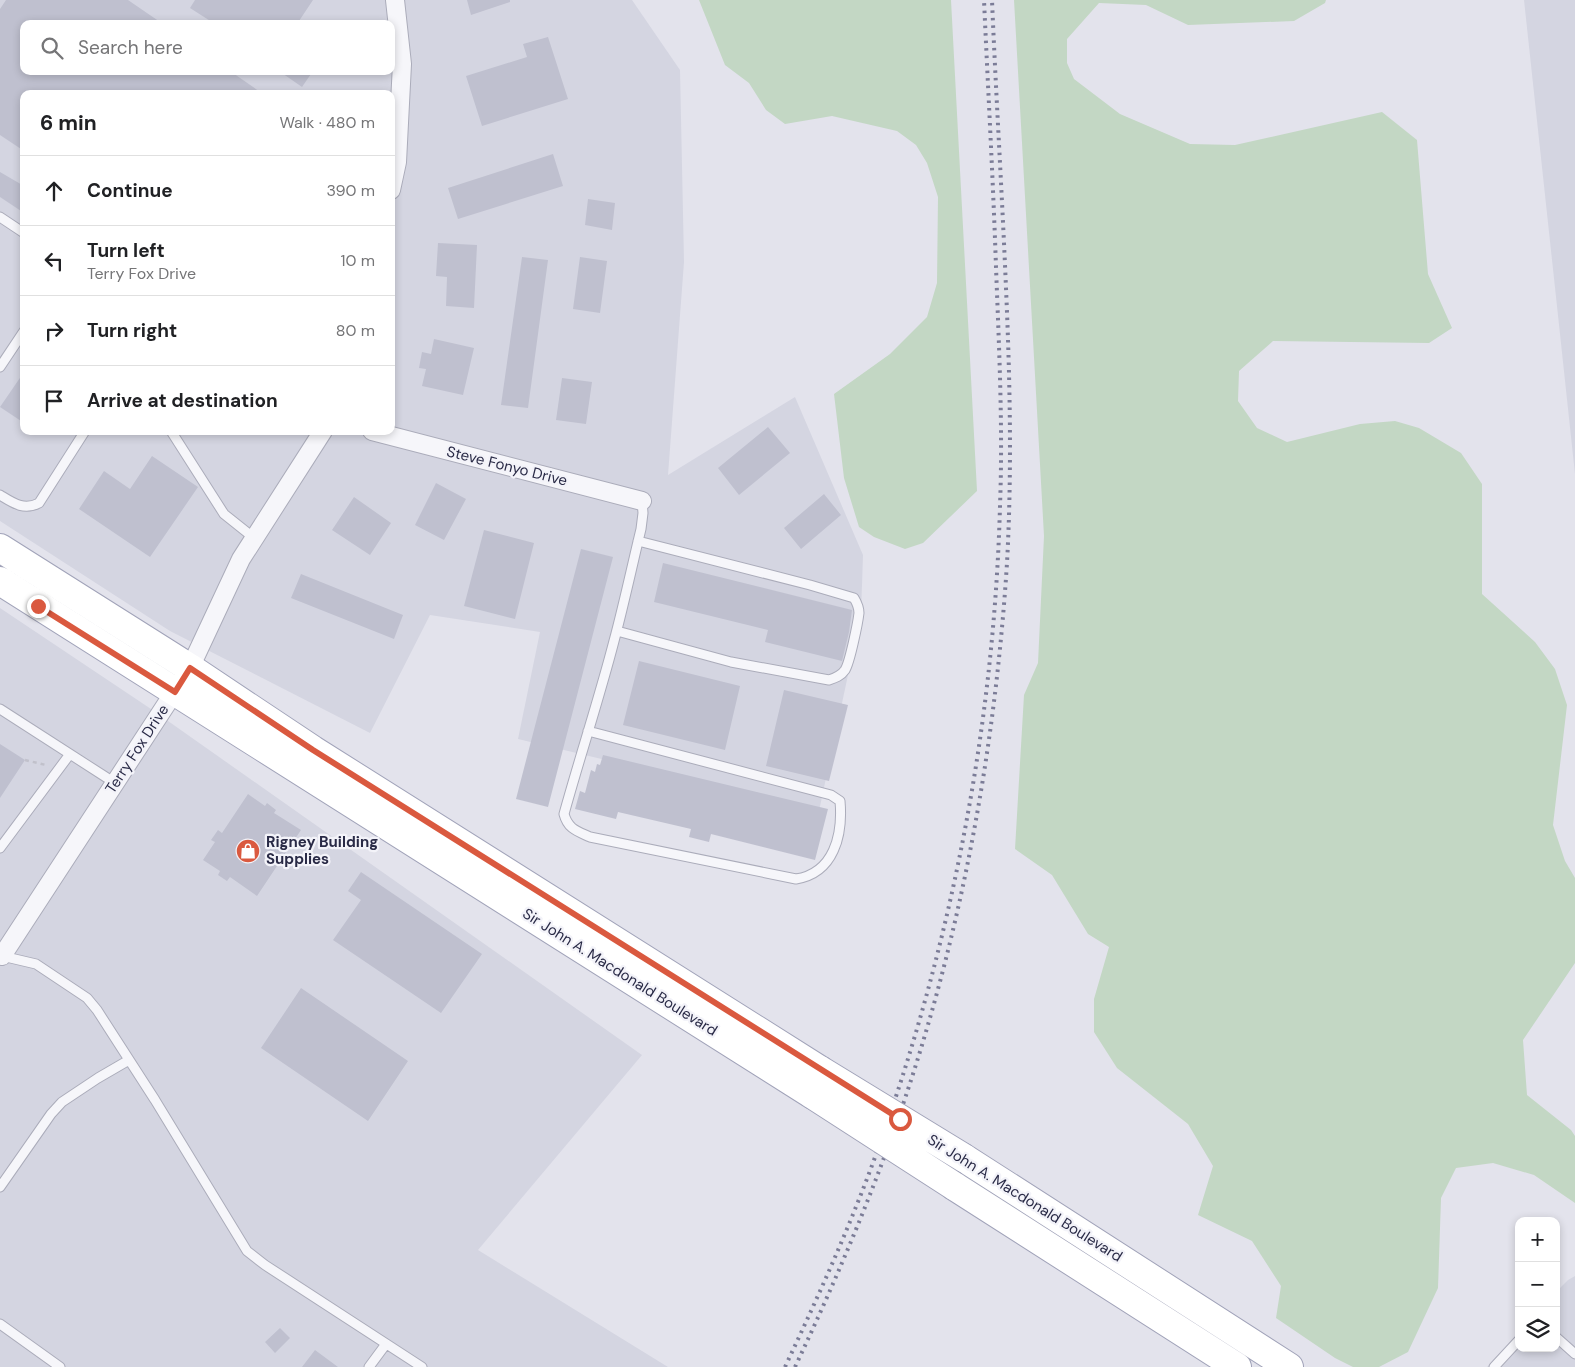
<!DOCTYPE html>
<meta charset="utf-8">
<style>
:root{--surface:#fff;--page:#f6f6f6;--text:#202124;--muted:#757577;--line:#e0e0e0}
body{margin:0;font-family:"DM Sans",sans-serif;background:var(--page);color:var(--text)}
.controls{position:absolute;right:15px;bottom:15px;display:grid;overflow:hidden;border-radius:10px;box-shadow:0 2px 8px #0003}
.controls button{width:45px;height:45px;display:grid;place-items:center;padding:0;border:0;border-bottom:1px solid var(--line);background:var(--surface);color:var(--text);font:25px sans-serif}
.stop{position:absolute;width:15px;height:15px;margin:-11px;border:4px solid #da593f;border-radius:50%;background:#fff}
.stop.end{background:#da593f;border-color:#fff;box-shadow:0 1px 5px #0008}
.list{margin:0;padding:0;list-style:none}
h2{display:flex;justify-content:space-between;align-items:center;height:65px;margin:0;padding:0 20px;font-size:21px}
h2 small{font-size:16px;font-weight:400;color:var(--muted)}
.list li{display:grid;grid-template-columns:32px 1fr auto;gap:15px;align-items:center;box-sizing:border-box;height:70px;padding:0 20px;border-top:1px solid var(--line)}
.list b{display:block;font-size:19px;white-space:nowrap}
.list p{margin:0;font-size:16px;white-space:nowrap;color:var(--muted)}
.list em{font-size:16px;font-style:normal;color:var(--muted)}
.icon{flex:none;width:28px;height:28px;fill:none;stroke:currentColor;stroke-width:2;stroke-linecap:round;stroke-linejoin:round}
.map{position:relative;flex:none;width:1575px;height:1367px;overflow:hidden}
.search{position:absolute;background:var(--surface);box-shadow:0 2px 8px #0003;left:20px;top:20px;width:375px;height:55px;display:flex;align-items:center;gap:12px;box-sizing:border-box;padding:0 18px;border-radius:10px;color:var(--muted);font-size:19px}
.panel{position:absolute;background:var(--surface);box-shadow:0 2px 8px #0003;left:20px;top:90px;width:375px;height:345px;border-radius:10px}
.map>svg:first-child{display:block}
.built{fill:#d4d5e1;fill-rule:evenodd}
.green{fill:#c3d7c4}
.building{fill:#bfc0cf}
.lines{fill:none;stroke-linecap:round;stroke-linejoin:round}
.service-casing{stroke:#abacba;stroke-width:11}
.minor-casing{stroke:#abacba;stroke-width:20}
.primary-casing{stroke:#a1a3b9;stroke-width:30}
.path{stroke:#c1c1cb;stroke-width:2.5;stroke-dasharray:4 4;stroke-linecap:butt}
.service{stroke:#f6f6fa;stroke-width:9}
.minor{stroke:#f6f6fa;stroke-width:18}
.primary{stroke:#fff;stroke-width:28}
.rail{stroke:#7b7c97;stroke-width:4;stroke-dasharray:2.5 5;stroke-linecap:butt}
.primary-bridge-casing{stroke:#a1a3b9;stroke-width:30;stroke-linecap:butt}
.primary-bridge{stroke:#fff;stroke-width:28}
.route{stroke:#da593f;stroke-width:6}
.labels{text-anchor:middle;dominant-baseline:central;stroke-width:4.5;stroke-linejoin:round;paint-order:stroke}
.street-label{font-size:15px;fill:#292a46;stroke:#f3f3f9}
.poi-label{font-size:15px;font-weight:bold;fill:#292a46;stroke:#f3f3f9;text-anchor:start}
</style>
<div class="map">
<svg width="1575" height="1367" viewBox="0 0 1575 1367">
<rect width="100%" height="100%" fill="#e3e3ec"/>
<path class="built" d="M0 0H632L680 70 684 262 668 475 795 397 863 555 861 614 819 811 518 739 540 632 430 615 370 733 170 631 0 521ZM24 24H391V71H24ZM24 94H391V431H24Z
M1524 0H1575V474L1560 334Z
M0 608 151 709 642 1055 478 1250 668 1367H0Z
M1575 1276V1367H1487L1519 1333V1348H1556V1292L1568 1280Z"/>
<path class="green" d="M699 0H951L977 491 923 543 905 549 874 537 859 527 844 478 834 394 890 354 927 317 937 283 938 197 927 163 916 145 897 131 832 116 785 124 766 110 749 83 725 65Z
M1014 0H1326L1325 3 1294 21 1188 25 1146 5 1099 3 1067 39V63L1074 79 1120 114 1190 144 1235 145 1382 112 1417 140 1428 274 1452 328 1429 343 1273 341 1239 371 1238 401 1257 428 1287 442 1360 424 1395 421 1419 428 1461 453 1482 484V594L1535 642 1555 669 1567 705 1553 825 1565 861 1575 878V963L1523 1040 1527 1095 1571 1130 1575 1136V1203L1534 1175 1493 1163 1456 1168 1441 1198 1438 1288 1408 1352 1379 1367H1353L1335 1358 1276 1318 1281 1286 1252 1241 1198 1215 1213 1166 1188 1124 1117 1068 1094 1032V999L1109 947 1088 934 1052 875 1015 849 1024 695 1038 663 1044 536Z"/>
<path class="building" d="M6 0H128L163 24H24V71H230L263 94H24V151L0 135V9Z
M195 0H313L297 24H215L190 8Z
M467 0H510V2L471 15Z
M548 37 568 99 482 126 466 76 527 57 523 44Z
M279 71H313L302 87Z
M553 154 563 186 458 219 448 188Z
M0 172 24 186V213L0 197Z
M588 199 615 203 612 230 585 225Z
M438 243 477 245 474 308 446 306 447 277 436 276Z
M522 257 548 260 528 408 501 405Z
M580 257 607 261 600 313 573 309Z
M434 339 474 348 463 395 422 386 426 369 419 368 422 352 431 354Z
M24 372V423L0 407Z
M562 378 592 382 586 424 556 420Z
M768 427 790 453 739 495 718 468Z
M152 456 198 487 150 557 79 509 104 471 130 489Z
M436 483 466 499 444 540 415 525Z
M824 494 841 515 801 549 784 528Z
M354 497 391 523 370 555 332 530Z
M484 530 534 543 515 619 464 606Z
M581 549 613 557 548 807 516 799Z
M663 563 852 610 849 632 842 661 765 642 768 630 654 602Z
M301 574 403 615 394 639 291 598Z
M639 661 740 686 725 750 623 725Z
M784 690 848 705 829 781 766 766Z
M0 744 25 760 0 798Z
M603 755 828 809 815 860 711 834 709 842 689 837 691 829 618 812 616 819 575 809 580 791 585 793 591 770 595 772 597 764 600 765Z
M248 794 265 806 267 803 276 810 274 813 301 830 257 896 230 877 227 881 218 875 220 871 203 860 215 842 211 840 218 830 222 833Z
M361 872 482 954 441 1013 333 940 361 900 348 891Z
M301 988 408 1061 368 1121 261 1048Z
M280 1328 290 1338 275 1353 265 1342Z
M315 1350 338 1367H302Z"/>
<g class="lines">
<g class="service-casing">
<path id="service" d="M0 217 24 233
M0 367 24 331
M171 431 224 514 254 538
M0 495C13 503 24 511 39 503L85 431
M617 631 731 662 829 680C835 678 841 676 845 670 850 662 858 622 859 613 859 607 857 603 854 598L810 585 638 541
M0 709 115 783
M588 731 831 795 840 801C843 835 834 873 796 879L590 837C577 831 568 829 564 814 580 756 599 699 614 641 624 604 632 566 641 529L643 513 642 501
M0 848 70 754
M2 956 36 964 87 998 97 1010 155 1100 247 1251 265 1265 422 1367
M0 1187 51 1114 62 1102 98 1078 129 1060
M0 1324 60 1367
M1556 1337 1575 1354
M369 1367 386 1344
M1494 1367 1519 1340"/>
</g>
<g class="minor-casing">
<path id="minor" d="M391 190 397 162 402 64 395 0
M372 431 642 501
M2 956 190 668 241 559 323 431"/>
</g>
<g class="primary-casing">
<path id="primary" d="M0 548 190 668 313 750 820 1070
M0 581 813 1095
M964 1158 1289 1367
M954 1186 1237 1367"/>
</g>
<path class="path" d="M25 760 46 765"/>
<use href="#service" class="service"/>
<use href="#minor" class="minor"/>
<use href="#primary" class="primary"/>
<path class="rail" d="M785 1367C817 1299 848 1231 874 1160 950 951 994 729 1000 506 1003 427 999 347 996 267 993 178 988 89 984 0
M795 1367C840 1272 881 1174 913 1074 966 908 996 736 1007 563 1012 471 1010 380 1006 288 1002 192 996 96 992 0"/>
<g class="primary-bridge-casing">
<path id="primary-bridge" d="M820 1070 964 1158
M813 1095 954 1186"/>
</g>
<use href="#primary-bridge" class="primary-bridge"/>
</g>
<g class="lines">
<path class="route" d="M38 606 175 692 190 668 313 750 900 1119"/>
</g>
<defs>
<g id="shop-disc" transform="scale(1.25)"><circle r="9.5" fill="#da593f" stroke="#f3f3f9"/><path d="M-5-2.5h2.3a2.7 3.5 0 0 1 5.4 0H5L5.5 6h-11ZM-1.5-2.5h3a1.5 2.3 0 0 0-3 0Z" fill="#fff"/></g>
</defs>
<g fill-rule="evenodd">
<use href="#shop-disc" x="248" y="851"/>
</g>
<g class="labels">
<g class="street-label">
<text transform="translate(507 466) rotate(14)">Steve Fonyo Drive</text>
<text transform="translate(137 749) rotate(-57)">Terry Fox Drive</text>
<text transform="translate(620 972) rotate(32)">Sir John A. Macdonald Boulevard</text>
<text transform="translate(1025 1198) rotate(32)">Sir John A. Macdonald Boulevard</text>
</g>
<g class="poi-label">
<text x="266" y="842">Rigney Building<tspan x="266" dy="17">Supplies</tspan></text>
</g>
</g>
</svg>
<div class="controls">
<button>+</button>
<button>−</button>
<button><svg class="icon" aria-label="layers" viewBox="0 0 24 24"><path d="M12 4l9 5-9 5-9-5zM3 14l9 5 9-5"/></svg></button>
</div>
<div class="stop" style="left:900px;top:1119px"></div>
<div class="stop end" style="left:38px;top:606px"></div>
<div class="search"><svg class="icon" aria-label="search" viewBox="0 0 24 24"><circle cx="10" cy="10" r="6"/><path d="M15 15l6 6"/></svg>Search here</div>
<section class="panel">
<h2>6 min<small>Walk · 480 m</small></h2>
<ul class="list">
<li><svg class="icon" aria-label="ahead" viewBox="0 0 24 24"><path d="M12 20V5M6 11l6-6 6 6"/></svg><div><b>Continue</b></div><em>390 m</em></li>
<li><svg class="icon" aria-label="left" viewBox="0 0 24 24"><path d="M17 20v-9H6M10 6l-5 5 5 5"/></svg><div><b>Turn left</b><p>Terry Fox Drive</p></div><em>10 m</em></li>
<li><svg class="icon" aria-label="right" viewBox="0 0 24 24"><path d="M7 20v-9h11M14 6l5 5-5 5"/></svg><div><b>Turn right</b></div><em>80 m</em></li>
<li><svg class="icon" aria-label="arrive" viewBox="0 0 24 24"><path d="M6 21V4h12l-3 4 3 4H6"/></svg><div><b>Arrive at destination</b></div></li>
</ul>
</section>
</div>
